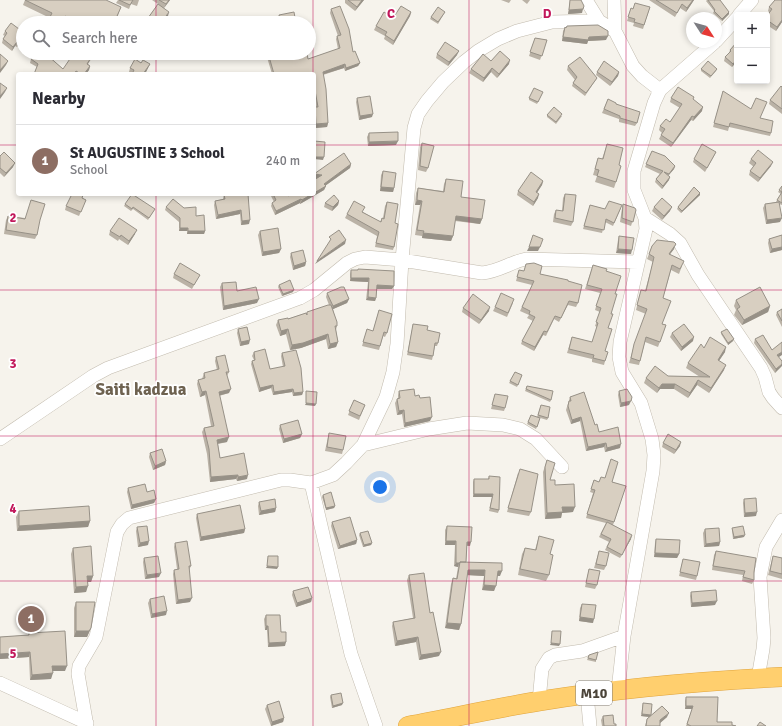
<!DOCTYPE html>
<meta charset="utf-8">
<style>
:root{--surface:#fff;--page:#f7f7f7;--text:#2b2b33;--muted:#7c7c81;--line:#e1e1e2;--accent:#1a73e8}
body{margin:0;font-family:Signika,sans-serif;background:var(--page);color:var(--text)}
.controls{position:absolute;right:12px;top:12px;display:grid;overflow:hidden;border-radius:4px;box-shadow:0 2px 6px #0003}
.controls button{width:36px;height:36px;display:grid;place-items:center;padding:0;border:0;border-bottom:1px solid var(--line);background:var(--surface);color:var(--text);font:20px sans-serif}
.compass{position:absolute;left:686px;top:12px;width:36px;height:36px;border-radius:50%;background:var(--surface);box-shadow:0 2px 6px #0003;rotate:126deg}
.you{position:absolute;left:380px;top:487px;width:14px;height:14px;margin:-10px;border:3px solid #fff;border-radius:50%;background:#1a73e8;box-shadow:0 0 0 6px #1a73e833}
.badge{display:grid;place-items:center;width:26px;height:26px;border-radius:50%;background:var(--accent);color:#fff;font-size:13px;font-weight:700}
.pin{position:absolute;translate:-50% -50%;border:2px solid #fff;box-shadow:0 1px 4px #0006}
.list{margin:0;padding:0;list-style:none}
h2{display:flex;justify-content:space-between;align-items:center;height:52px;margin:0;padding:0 16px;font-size:17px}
h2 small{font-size:13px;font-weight:400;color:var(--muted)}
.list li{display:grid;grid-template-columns:26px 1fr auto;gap:12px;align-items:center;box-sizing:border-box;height:72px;padding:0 16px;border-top:1px solid var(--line)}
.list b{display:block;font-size:15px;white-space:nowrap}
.list p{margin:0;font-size:13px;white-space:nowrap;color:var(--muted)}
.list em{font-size:13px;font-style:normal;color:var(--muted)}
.icon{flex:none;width:22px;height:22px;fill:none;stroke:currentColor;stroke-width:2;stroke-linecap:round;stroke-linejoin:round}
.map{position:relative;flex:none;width:782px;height:726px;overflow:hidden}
.search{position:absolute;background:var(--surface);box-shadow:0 2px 6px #0003;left:16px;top:16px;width:300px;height:44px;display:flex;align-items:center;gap:10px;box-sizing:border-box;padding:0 14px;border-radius:22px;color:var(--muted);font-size:15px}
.panel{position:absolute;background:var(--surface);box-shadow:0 2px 6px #0003;left:16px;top:72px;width:300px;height:124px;border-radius:4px}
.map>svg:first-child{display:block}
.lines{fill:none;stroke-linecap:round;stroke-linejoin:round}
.minor-casing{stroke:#c2bbae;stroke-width:14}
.highway-casing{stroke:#e0a43c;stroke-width:20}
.minor{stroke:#fff;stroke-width:13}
.highway{stroke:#ffcf6e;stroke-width:19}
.wall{fill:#bab2a6}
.shaded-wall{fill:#979187}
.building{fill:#d8cfc1;stroke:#979187}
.grid{fill:none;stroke:#c2185b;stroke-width:1;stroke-opacity:0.55}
.labels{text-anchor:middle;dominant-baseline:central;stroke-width:3.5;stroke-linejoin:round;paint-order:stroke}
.shield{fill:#fff;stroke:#817c74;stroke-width:1}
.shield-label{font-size:14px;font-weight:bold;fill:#4b4439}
.quarter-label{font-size:17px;font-weight:bold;fill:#6e6250;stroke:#fff}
.grid-label{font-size:13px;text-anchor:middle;font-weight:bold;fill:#c2185b;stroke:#fff;stroke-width:3.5;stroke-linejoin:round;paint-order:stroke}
</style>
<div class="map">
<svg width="782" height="726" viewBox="0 0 782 726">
<rect width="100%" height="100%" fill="#f6f3ec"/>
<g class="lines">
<g class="minor-casing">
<path id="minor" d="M586 0 599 21 615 31 633 66 642 76 660 90 654 103 634 171V190L645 218 646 229 620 342 619 357 622 372 641 403 652 439 654 455 653 471 624 636 618 690
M614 0 615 31
M739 15 752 0
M716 41 737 18
M660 90 715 42
M645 218 670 234 680 243 698 275 761 368 765 377 769 392 773 398 782 408
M0 439 93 376 108 368 300 298 314 290 347 263 355 259 365 257 402 260 482 273C498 272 511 262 526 259L638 262
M363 445 429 429 467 423 503 425 520 429 536 439 562 467
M311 483 351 654 376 726
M758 678 763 649 764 638 760 577 766 547 782 520
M0 683 87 723
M587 694 590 726
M539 701 542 669 549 658 555 655 582 651 624 636
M87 726 78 674 79 666 96 637 117 532 122 524 129 518 281 480H290L311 483 333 475 346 463 363 445 386 397 393 372 397 344 402 260 414 128 418 114 427 101 443 82 464 62 478 51 498 39 517 31 552 22 599 21"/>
</g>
<g class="highway-casing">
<path id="highway" d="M408 726C452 718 496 708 540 701 620 688 701 681 782 677"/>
</g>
<use href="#minor" class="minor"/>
<use href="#highway" class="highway"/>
</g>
<path class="wall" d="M25 0 121 7 115 23H67L64 21 63 23H47L50 18 23 5Z
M118 0H139L137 6 131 4 129 9 116 3Z
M152 0H170L164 8 168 16 163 23H148L146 22 148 18 158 4Z
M345 0H364L355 11 345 3Z
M501 0H511L509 3Z
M522 0H530L527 4Z
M570 0H581L582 13 568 14Z
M649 0H694L686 12 680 8 675 17Z
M707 0H720L729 14 722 21 713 13 714 11 706 1Z
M775 0 782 22 776 31 767 25V16L770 13 768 11 769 7Z
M650 7 643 29 633 26 634 23 627 21 631 8 633 9Z
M331 9 353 52 360 63 358 66 345 71 344 68 323 75 328 123 327 127 315 128 314 109 315 107H316L314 96V74H272L266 54V53H307L308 59 338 49 336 39 337 36H338L330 13Z
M411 12 410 16 393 45 384 39 385 36 374 30 376 26 393 18Z
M445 12 438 24 430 19 431 17Z
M279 15 296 23H279L278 18Z
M567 26 606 40 588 41 587 44 562 41 563 31 565 27 566 28Z
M5 31 23 32V39L17 47 15 46 12 51 2 43 3 39 5 36 3 35Z
M535 38 547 40 540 60 529 56Z
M737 42V61L732 67 724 61 725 57 729 53 730 50Z
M35 53H49L48 56 63 69 94 53 93 56 88 64 90 66 89 70 86 74H34L37 67 30 63 31 59Z
M153 53H159L157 56Z
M437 54 457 55 448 66 436 58Z
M141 63 150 64 145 74H132L129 72 130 68Z
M509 64 497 78 491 72 483 82 469 73 471 69Z
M568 66 597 78 585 96 572 86 573 83 575 80 567 70Z
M701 69H717L716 71 710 78 701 71Z
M597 72H619L618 76 610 86 596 75Z
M782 87V114L769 104 770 100Z
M723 91 760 118 771 133 770 136 729 127 728 131 713 127Z
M542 94 537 104 529 100V98Z
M694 97 693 99 702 111 693 121 691 120 671 147 659 139 662 133 659 130 660 126 670 122 680 108 670 102 671 98Z
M357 98 372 117 359 120 356 102Z
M608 99 616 104 637 123 635 126 619 122V119L602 113Z
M547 115 562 116 556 124 547 117Z
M369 133 396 145 368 146 367 137Z
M422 143 428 168 426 172 418 170 420 147Z
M607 144 619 165 616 182 614 188 595 182 597 176 593 175 598 158 602 159Z
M652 151 675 166 674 169 668 176 669 180 662 189 655 182 656 179 660 174 645 167Z
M716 152 714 156 705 172 693 162 694 159Z
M0 156 13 167 4 177 0 173Z
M751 159 771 166 758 182 749 175 750 171 754 167 749 163Z
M351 164 350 168 325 186H326L324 190 300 204V203L275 215 271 206 272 203 274 202 270 194H287L288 196Z
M383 171 394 188 393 192 380 191 381 175Z
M446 179 461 197 482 219 480 224 455 221 453 236 451 241 422 238V236L415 235 420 205H415L416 193 418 188 443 191 444 184Z
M543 181 542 185 537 192 538 198 533 206 517 195 518 191Z
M782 186V205L779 204 780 222 766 224 763 208 765 204 777 202H776L777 200 781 194 778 192Z
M700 193V195L681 213 677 209 678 207Z
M224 194H248L249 224 241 225 240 214 216 219 214 205 215 201 223 199Z
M565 194 573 222 571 226 553 222 554 214 556 210 562 211 563 198Z
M82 198 86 200 79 216 65 210 66 206Z
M339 201 338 205 332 211 324 207 325 203Z
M387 202 395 223 394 247 393 250 375 247 377 236 345 218 347 214 363 212 380 222 382 218H383L385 206Z
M125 204 155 209 148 220 133 209 131 211 124 206Z
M623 204 636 210 631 226 620 222 622 208Z
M590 205 605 209 621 208 613 226 605 222 602 233 583 229Z
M166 207 184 208 205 231 204 234H187V231H179V222L165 210Z
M654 207 670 211 662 220 652 211Z
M8 216 25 218 37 235 35 239 4 234 6 220Z
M110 231 135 234 128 245 119 239 118 241 109 235Z
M260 231 281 249 279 253 262 256 258 235Z
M782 235V250L770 253 768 243 769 239Z
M619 236 631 254 616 253 618 240Z
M652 246 674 249 670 254 682 266 679 274 671 270 663 298 662 324 666 325 658 347 645 342 639 365 629 363 633 349 646 314 636 310 641 290 645 291 653 262 647 259Z
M291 253 306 262 305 266 293 270 290 257Z
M526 264 540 274 568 281 578 303 576 307 568 305 559 322 554 319 546 336 543 335 534 351 521 344 522 341 533 321 527 318 529 315 520 311 532 285 516 281 519 270 524 271Z
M593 265 606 271 615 294 608 328 605 351V361L604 365 592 362V359L567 353 572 337 592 342 597 327 595 326 600 312 595 310 600 293 585 289Z
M358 269 394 286 392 289H377L376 298 375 301 366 300 368 282 350 281V274L351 270H358Z
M174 274 200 275 198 278 192 289 173 278Z
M222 283 237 291 257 303 223 310 220 287Z
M279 285 293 292 282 296 278 287Z
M327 293 349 299 347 303 333 309 337 326 336 330 338 342 336 347 328 349 326 339 301 348 290 350 286 334 280 336 276 325 278 320 288 319 306 313 329 305 326 297Z
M736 300 770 306 768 312 742 325 734 315 736 310 734 306Z
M513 303 507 317 493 311 495 307Z
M463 308 489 311 479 324 462 312Z
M782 309V327L776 315 777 312Z
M379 310 387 333 385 337 383 336 379 350 362 346 367 329 373 331Z
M413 324 427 330 438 343 437 346H435L432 360 407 355Z
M238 329 249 344 240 346 237 333Z
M721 332 734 339 733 341 728 345 721 334Z
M672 333 693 341 681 351 670 337Z
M755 339 772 350 782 361 775 373 754 343Z
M704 348 725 352 719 361 724 370 709 393 697 385 688 398 674 389H660L657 393 644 383 646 378 668 376 700 377 686 368 688 363Z
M254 352 270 369 283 367 281 356 282 353 303 392 302 395 293 396 292 392 273 395 271 388 259 392 251 364 252 361 254 360 252 356Z
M216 357 229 372 227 376 229 393 219 396 227 442 218 444 220 458 247 479 237 481 236 479 210 482 207 454 202 432 204 428 211 426 205 395 200 397 197 384 198 380 202 379 204 373 217 370 215 361Z
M515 372 522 375 517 387 509 383Z
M527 386 551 400 550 402 525 391Z
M399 391 415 396 420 398 430 421 404 427 402 414 397 415 395 403 397 399 398 398V395Z
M619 391 629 405 620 407 618 395Z
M495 394 505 408 504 411 491 409Z
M570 397 595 425 599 432 620 448 605 452 604 447 586 451 580 421 571 424 566 410Z
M354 400 365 405 359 420 348 415Z
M541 405 548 418 547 420 537 417Z
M531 415 540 418 536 429 527 424Z
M280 425 302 434 300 438 283 443 279 429Z
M329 433 343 450 342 454 325 451 328 437Z
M663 443 680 446 674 454 662 447Z
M150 453 166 461 165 465 153 470 149 457Z
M547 460 550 480 555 485 573 512 562 513 561 518 545 519 543 472Z
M518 473 531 512 529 516 507 512Z
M489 476 499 510 498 513 489 511 492 497H473V482L474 479H488Z
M594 480 599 482H612L626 486 613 525 631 539 620 558 605 550 609 542 599 537 606 523 586 518 593 493 590 492Z
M128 488 156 499 154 503 131 509 127 492Z
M323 495 335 506 334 508 326 510 322 497Z
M744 499 756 516 744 517 743 503Z
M259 502 276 508 275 512 259 515 258 506Z
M19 511 90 521 88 527 17 531 16 517Z
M197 514 245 529 244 533 200 541 196 518Z
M332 522 357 540 356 544 338 549 331 526Z
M447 526 470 546H467L466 562 500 576H497L494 591 482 590 484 576 467 575 461 624 459 630 445 628 451 584 453 578 456 579 458 567 454 566 455 545H445V530Z
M137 527 148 545 138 547 136 531Z
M732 528 744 537 733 539 732 530Z
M705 529 720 542 719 546 704 547 703 533Z
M360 533 372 543 371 545 363 547 359 535Z
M539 536 550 554 549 575 546 581 518 575 522 554 525 548 535 550Z
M656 539 679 554 677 558 654 557 655 543Z
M175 543 191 566 189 570 190 602 176 604 173 574 174 570 177 569 174 547Z
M73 548 93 576 91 582H88L86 592 74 593 71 554Z
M599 551 606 566 604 570 594 568Z
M716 551 754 572V580L752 584 742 581 743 575 712 570 714 555Z
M773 556 782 558V579L768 575Z
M144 558 159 577 145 579 143 562Z
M683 559 697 576 696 580 679 576Z
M589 569 597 585 595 589 585 587Z
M409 575 430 613 439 656 419 660 416 642 395 646 392 626 393 622 413 618 407 580Z
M293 591 312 598 311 602 296 607 292 595Z
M691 592 715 605 691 607 690 596Z
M150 599 166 615 151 618 148 603Z
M76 602 91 628 87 637H74V608Z
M582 604 593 623 579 621 580 608Z
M266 615 285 646 268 647 267 630H265L264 619Z
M29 633 65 671H52L51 679 30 680 29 657 0 659V637L28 635Z
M589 655 596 660V662L587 660Z
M331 695 342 705 332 708 330 697Z
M686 697 717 722 736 726H686L692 709H685V701Z
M643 703 651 716 667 717 660 723V726H645L647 719 649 717 641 716Z
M267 705 284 718 283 722 271 726 265 709Z
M603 716 614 724 616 726H602L601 720Z"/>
<path class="shaded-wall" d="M169 0H170L164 8 166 4Z
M362 0H364L355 11 357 7Z
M693 0H694L686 12 687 8Z
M583 9 582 13 568 14 569 10Z
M169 12 168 16 163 23H161Z
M411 12 410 16 393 45 394 41Z
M729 12V14L722 21V19Z
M782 20V22L776 31 777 27Z
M608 36 606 40 588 41 587 44 562 41 563 37Z
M23 37V39L17 47 18 43Z
M17 42 15 46 12 51 13 47Z
M459 51 457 55 448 66 449 62Z
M737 59V61L732 67 733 64Z
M510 60 509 64 497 78 499 74Z
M8 61 6 65 0 73V70Z
M360 63 358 66 345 71 346 68Z
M150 64 145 74H143Z
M345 64 344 68 321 75 323 72Z
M90 66 89 70 86 74H84Z
M492 68 491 72 483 82 484 78Z
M619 72 618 76 610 86 612 82Z
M7 88 5 92 0 99V96Z
M703 107 702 111 693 121 694 117Z
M373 114 372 117 359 120 360 116Z
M692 116 691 120 671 147 673 143Z
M328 123 327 127 315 128 316 124Z
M398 141 396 145 368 146 369 142Z
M314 157H324L323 160 314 159Z
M773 162 771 166 758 182 760 178Z
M15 163 13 167 4 177 6 173Z
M351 164 350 168 322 188 324 184Z
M675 166 674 169 667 177 669 174Z
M314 174 322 175 321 179 314 178Z
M670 177 669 180 662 189 663 186Z
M543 181 542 185 535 196 536 192Z
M326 186 324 190 300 204 302 200 312 194H314V193Z
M381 187 394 188 393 192 380 191Z
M700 193V195L681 213 682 211Z
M539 194 538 198 533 206 534 202Z
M301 199 300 203 275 215 276 211Z
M417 200 422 201 420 205H415Z
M339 201 338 205 332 211 333 207Z
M672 207 670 211 662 220 664 216Z
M241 210 240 214 216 219 218 215Z
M456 216 482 219 480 224 454 220Z
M782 218 780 222 766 224 767 220Z
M250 220 249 224 241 225 242 221Z
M180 228H188L187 231H179Z
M137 230 135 234 128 245 129 241Z
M188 231H205L204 234H187Z
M423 233 453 236 451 241 422 238Z
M346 240 345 244 315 264 317 261Z
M676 244 674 249 667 258 669 254Z
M529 247H540L538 251H527Z
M782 247V250L770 253 772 249Z
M281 249 279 253 262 256 263 252Z
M618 249 632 250 631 254 616 253Z
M306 262 305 266 293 270 294 266Z
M351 278H369L368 282 350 281Z
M377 285 394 286 392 289H376Z
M294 290 293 292 282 296 283 294Z
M368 297 376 298 375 301 366 300Z
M259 299 257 303 223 310 224 306Z
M349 299 347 303 331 310 333 306Z
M770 306 768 312 742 325 744 320Z
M490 307 489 311 479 324 481 320Z
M288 329 286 334 280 336 281 331Z
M544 331 543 335 534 351 535 347Z
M328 334 326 339 301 348 290 350 292 345Z
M694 337 693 341 681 351 682 347Z
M734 339 733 341 728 345V343Z
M250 340 249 344 240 346 241 342Z
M338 342 336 347 328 349 330 344Z
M726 347 725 352 716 365 718 360Z
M782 352V355L776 359 777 355Z
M782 364V366L775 373 776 369Z
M726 365 724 370 709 393 711 388Z
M698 380 697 385 688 398 690 393Z
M662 384H675L674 389H660L657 393 659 388Z
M273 385 271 388 259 392 260 388Z
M231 389 229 393 217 396 219 392Z
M293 389 292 392 273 395 274 392Z
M206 391 205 395 200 397 202 392Z
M303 392 302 395 293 396 294 393Z
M631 401 629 405 620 407 621 403Z
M306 403 316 404 315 406 305 405Z
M404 410 402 414 397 415 399 411Z
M432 417 430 421 404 427 405 423Z
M581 417 580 421 571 424 572 420Z
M302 434 300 438 283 443 284 439Z
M229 437 227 442 215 444 217 440Z
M681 442 680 446 674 454 676 450Z
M606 443 604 447 586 451 588 447Z
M621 444 620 448 605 452 607 448Z
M166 461 165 465 153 470 155 466Z
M238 475 236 479 210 482 211 477Z
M248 475 247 479 237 481 238 477Z
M474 494H493L492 497H473Z
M156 499 154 503 131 509 132 505Z
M335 506 334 508 326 510V508Z
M562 507H575L573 512 562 513 561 518 545 519 547 513Z
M276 508 275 512 259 515 261 511Z
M757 512 756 516 744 517 745 513Z
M90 521 88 527 17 531 19 526Z
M245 529 244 533 200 541 201 537Z
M632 535 631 539 620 558 622 555Z
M745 535 744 537 733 539 734 537Z
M357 540 356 544 338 549 340 546Z
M149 541 148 545 138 547 140 543Z
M446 541H456L455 545H445Z
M467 542H471L470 546 465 545Z
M720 542 719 546 704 547 706 544Z
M372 543 371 545 363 547 364 545Z
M655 553 679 554 677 558 654 557Z
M456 563H459L458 567 454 566Z
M267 566 278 567 277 569 266 568Z
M468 570H485L484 576 466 575Z
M498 571H502L500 576H496Z
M161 573 159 577 145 579 147 575Z
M87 576H93L91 582H85Z
M484 585 496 586 494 591 482 590Z
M88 586 86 592 74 593 76 587Z
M192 598 190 602 176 604 178 600Z
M312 598 311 602 296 607 297 603Z
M717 601 715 605 691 607 692 603Z
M167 611 166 615 151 618 152 614Z
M580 617 594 619 593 623 579 621Z
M447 623 461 624 459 630 445 628Z
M266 626H268L267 630H265Z
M91 628 87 637H74L76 631Z
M418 637 416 642 395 646 397 641Z
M286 642 285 646 268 647 269 643Z
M551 643 560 644 559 646 550 645Z
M30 652 29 657 0 659V654Z
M441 652 439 656 419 660 421 655Z
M52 666H67L65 671H50Z
M53 673 51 679 30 680 32 675Z
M343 703 342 705 332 708 333 706Z
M686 706H693L692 709H685Z
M669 713 667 717 659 724 660 720Z
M642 714 651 715 650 717 641 716Z
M284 718 283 722 271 726 272 722Z"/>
<path class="building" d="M25 0H106L121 7 114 23H83L73 19 72 20 65 16 61 23H51L48 21 52 13Z
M119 0H133L130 5Z
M159 0H169L166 4Z
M348 0H362L357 7Z
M570 0H581L584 6 583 9 569 10Z
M656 0H693L687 8 682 4 677 13Z
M708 0H720L729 12 722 19 714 11 715 10Z
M775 0H782V20L777 27 767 20V16L772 9 769 7Z
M635 3 650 7 644 25 634 22 635 19 628 17 631 8 633 9Z
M158 4 169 12 161 23H155L148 18Z
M340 6 349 29 353 52 355 51 360 63 346 68 345 64 323 72 326 89 328 123 316 124 315 107H318L314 85V74H274L268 53H307L308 59 340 48 337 36 341 35 331 9Z
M401 6 411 12 394 41 385 35 387 32 376 26 384 12 393 18Z
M438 7 445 12 438 22 431 17Z
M294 12 296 23H281L279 15Z
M11 23 23 32V37L18 43 17 42 13 47 3 39 7 33 5 31Z
M598 25 608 31V36L589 37 588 40 563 37 565 27 566 28 567 26Z
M535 38 547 40 542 56 530 52Z
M445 42 459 51 449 62 437 54Z
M737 42V59L733 64 725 57 731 51 730 50Z
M500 51 510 60 499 74 492 68 484 78 471 69 483 54 491 61Z
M35 53H49L47 55 63 69 74 53H94L87 64 90 66 84 74H81L76 71 74 74H34L38 64 31 59Z
M0 54 8 61 0 70Z
M580 57 597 78 586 93 573 83 577 77 568 66Z
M135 59 141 63 143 60 150 64 143 74H132L134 70 130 68Z
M604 61 619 72 612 82 597 72Z
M708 61 717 69 711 76 701 69Z
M0 83 7 88 0 96Z
M781 86 782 87V109L770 100Z
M678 87 694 97 693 99 703 107 694 117 692 116 673 143 661 135 665 129 660 126 666 119 670 122 682 104 671 98Z
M534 88 543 92 538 102 529 98Z
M723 91 751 109 756 98 767 102 760 118 773 121 771 133 730 123 729 127 714 123Z
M370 96 373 114 360 116 357 98Z
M608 99 616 103V104L640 112 637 123 620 118V116L604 109Z
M554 107 562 114 556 122 547 115Z
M398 132V141L369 142V133Z
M314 141 325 142 324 157H314Z
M422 143 434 146 428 168 420 166Z
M607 144 623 148 619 165 621 166 616 182 597 176 599 170 595 169 598 158 603 159Z
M702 144 716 152 707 168 694 159Z
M758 150 773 162 760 178 750 171 756 163 751 159Z
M652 151 665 156 675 166 669 174 664 172 670 177 663 186 656 179 663 171 646 164Z
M4 152 15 163 6 173 0 168V156Z
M344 153 351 164 324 184 326 186 314 193V180L322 175 314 174Z
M383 171 396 173 394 188 381 187Z
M531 172 543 181 536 192 539 194 534 202 518 191Z
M446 179 463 181 461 197 485 200 482 219 456 216 453 236 423 233 424 231 417 230 422 201 417 200 418 188 444 192Z
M782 186V203L777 200 782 192 779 190Z
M694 187 700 193 682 211 678 207Z
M72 194H82L83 195 82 198 86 200 81 212 66 206Z
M132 194 155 209 149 218 133 207 132 209 125 204Z
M227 194H248L250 220 242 221 241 210 218 215 215 201 225 199 224 195Z
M273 194H287L288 196 291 194H312L302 200 301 199 276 211 272 203 276 200Z
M565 194 576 195 573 222 555 218 556 210 563 211Z
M334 195 339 201 333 207 325 203Z
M662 198 672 207 664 216 654 207Z
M173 199 184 208 196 207V216L204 215 205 231H188V228H180V218L166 207Z
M31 200 45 204 40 220 37 235 6 230 8 216 25 219Z
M354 201 365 207 362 212 381 222 382 218 384 219 387 202 398 204 395 223 398 224 394 247 376 243 379 232 347 214Z
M609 201 622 205 614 223 606 219 604 230 584 226 590 205 605 209Z
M779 202 782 218 767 220 765 204Z
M623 204 635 208 636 210 633 222 622 218Z
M119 218 137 230 129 241 121 235 120 237 110 231Z
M278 228 281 249 263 252 260 231Z
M339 230 346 240 317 261 331 239 329 237Z
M533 235 543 239 540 247H529Z
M782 235V247L772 249 769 239Z
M619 236 634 238 632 250 618 249Z
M657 240 674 242 676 244 669 254 684 261 680 269 672 265 663 298 671 301 662 324 666 325 660 342 646 337 640 361 631 358 634 344 647 309 637 305 641 290 646 291 654 257 649 254 652 246Z
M303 250 306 262 294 266 291 253Z
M180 263 200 275 194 285 174 274Z
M534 263 542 266 540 274 568 280V281L582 285 578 303 569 301 561 318 555 316 547 332 544 331 535 347 522 341 535 317 529 314 530 311 522 307 534 281 517 277 519 270 524 271 526 264Z
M593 265 607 269 606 271 621 276 615 294H617L611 314H613L608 328 612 329 605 351 608 352 605 361 593 358 594 355 569 349 572 337 592 342 598 323 596 322 601 308 596 306 602 289 587 285Z
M358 269 394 271V286L377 285 376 298 368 297 369 278H351V270H358Z
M290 280 294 290 283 294 279 285Z
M236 282 237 291 256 287 259 299 224 306 222 283Z
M341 287H344L349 299 333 306 327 293Z
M760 287 770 306 744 320 737 309 740 307 736 300Z
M501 293 514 299 508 313 495 307Z
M473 294 490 307 481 320 463 308Z
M328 305H331L337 322V326H335L338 342 330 344 328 334 303 343 292 345 288 329 281 331 278 320 288 318V319L306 313 307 315V312Z
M782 309V321L777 312Z
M379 310 392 314 387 333 384 332 380 346 363 342 367 329 373 331Z
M413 324 428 326 427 330 440 333 438 343H435L433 356 408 352Z
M684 324 694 337 682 347 672 333Z
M247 327 250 340 241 342 238 329Z
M727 329 734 339 728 343 721 332Z
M763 335 772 350 782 342V352L777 355 782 361V364L776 369 755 339Z
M710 337 726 347 718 360 726 365 711 388 698 380 690 393 675 384H662L659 388 646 378 655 366 668 376 710 377 688 363 701 344 704 348Z
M265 349 270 369 285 366 282 353 296 350 301 368 303 392 294 393 293 389 274 392 273 385 260 388 252 361 255 360 254 352Z
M225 355 229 372H226L231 389 219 392 229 437 217 440 220 458 244 453 248 475 238 477V475L211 477 209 449 204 428 214 426 206 391 202 392 198 380 205 378 204 373 219 369 216 357Z
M515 372 522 375 518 385 510 381Z
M527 386 553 391 551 400 526 389Z
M414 389 415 396 419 395 420 398 430 397 432 417 405 423 404 410 399 411 397 399 400 398 399 391Z
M627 389 632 397 631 401 621 403 619 391Z
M306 391 317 392 316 404 306 403Z
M584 392 595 425 597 424 599 432 618 427 621 444 607 448 606 443 588 447 581 417 572 420 568 406 569 401H571L570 397Z
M495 394 508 396 505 408 492 405Z
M354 400 365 405 360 416 349 411Z
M541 405 550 407 548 418 538 415Z
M531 415 540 418 537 427 528 422Z
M298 420 302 434 284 439 280 425Z
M329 433 346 436 343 450 327 447Z
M668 434 681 442 676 450 663 443Z
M162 449 166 461 155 466 150 453Z
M611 459 618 462 612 482 626 486 614 522 587 514 595 490 591 489 594 480 599 482 601 477 605 478Z
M547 460 555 463 550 480H555V485L574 484 575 507H562L563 512 547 513 545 467Z
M520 469 538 474 531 512 508 508Z
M489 476 500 477 499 510 490 508 493 494H474V479H489Z
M145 484 147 492 154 490 156 499 132 505 128 488Z
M331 492 335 506 326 508 323 495Z
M756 498 757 512 745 513 744 499Z
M275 499 276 508 261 511 259 502Z
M240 505 245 529 201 537 197 514Z
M89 506 90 521 19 526V511Z
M350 517 357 540 340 546 332 522Z
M607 522 632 535 622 555 607 547 611 539 601 534Z
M147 526 149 541 140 543 137 527Z
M447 526 472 527 471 542H467L466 562H460V563H456V541H446Z
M743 526 745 535 734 537 732 528Z
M719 528 720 542 706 544 705 529Z
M368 531 372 543 364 545 360 533Z
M539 536 554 540 550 554 553 555 549 575 520 569 525 548 536 550Z
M656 539 680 540 679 554 655 553Z
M187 541 191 566H189L192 598 178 600 174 570 179 569 175 543Z
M91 546 93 576H87L88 586 76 587 73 548Z
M599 551 609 553 606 566 596 564Z
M716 551 756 558 754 572V580L743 577 745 571 713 566Z
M158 556 161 573 147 575 144 558Z
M268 556H278V567L267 566Z
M773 556 782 558V574L770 571Z
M683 559 700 562 697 576 680 572Z
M460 562 502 563V571H498L496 586 484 585 485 570H468L461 624 447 623 453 578 457 579Z
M589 569 600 571 597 585 586 583Z
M424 573 430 613 433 612 441 652 421 655 418 637 397 641 393 622 415 618 409 575Z
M308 587 312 598 297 603 293 591Z
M716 590 717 601 692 603 691 592Z
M164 596 167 611 152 614 150 599Z
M76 602H95L91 628 89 631H76Z
M582 604 596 605 594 619 580 617Z
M266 615H280L281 632H286V642L269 643 268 626H266Z
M65 631 67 666H52L53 673 32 675 30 652 0 654V637L29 635V633Z
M552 631H561L560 644 551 643Z
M598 652 596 660 588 658 589 655Z
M341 693 343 703 333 706 331 695Z
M686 697H718L717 722H732V725L736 726H691L687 724 693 706H686Z
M279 701 284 718 272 722 267 705Z
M643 703 652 704 651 715 642 714Z
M662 706 669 713 660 720V726H646L647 719Z
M613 715 614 724H616V726H604L603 716Z
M760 722 766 726H757Z"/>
<path class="grid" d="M156 0V23M313 0V74M469 0V726M626 0V726M156 53V74M0 145H18M314 145H782M156 194V726M313 194V726M0 290H782M0 436H782M0 581H782"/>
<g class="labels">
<rect class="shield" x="576" y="681" width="36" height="24" rx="3"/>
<g class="shield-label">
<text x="594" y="693">M10</text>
</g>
<g class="quarter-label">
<text x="141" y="389">Saiti kadzua</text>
</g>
</g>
<g class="grid-label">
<text x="391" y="18">C</text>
<text x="547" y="18">D</text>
<text x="13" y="222">2</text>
<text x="13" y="368">3</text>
<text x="13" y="513">4</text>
<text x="13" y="658">5</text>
</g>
</svg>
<div class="controls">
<button>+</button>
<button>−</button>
</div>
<svg class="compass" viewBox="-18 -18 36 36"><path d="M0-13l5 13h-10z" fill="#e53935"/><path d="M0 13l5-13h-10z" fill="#7c7c81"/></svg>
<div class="you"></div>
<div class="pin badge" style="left:31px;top:619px;background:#8d6e63">1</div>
<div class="search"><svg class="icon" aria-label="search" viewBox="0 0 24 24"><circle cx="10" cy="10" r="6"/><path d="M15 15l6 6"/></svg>Search here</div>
<section class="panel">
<h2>Nearby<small></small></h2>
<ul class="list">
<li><span class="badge" style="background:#8d6e63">1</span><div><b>St AUGUSTINE 3 School</b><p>School</p></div><em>240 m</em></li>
</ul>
</section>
</div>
